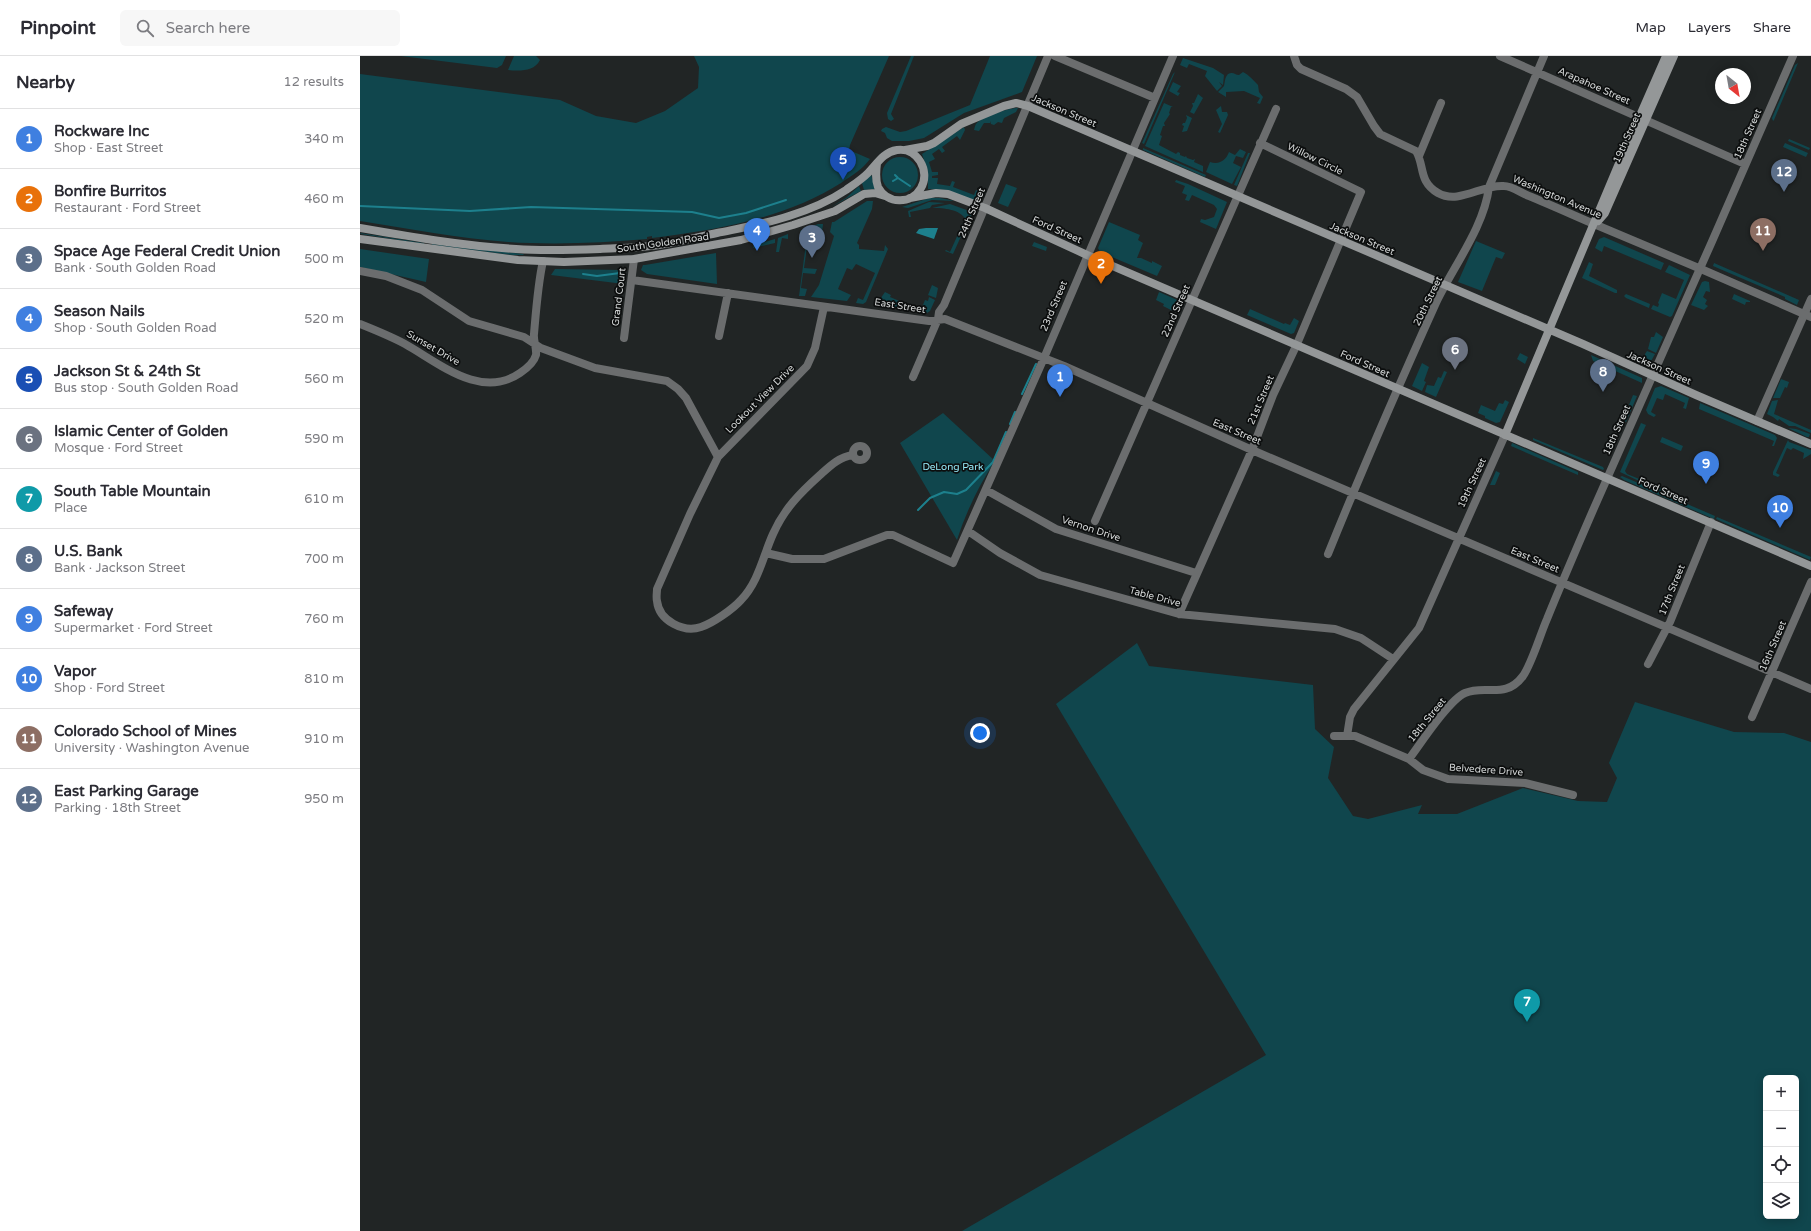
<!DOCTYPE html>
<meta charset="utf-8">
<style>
:root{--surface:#fff;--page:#f7f7f7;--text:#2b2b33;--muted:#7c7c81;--line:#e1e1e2;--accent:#865e5c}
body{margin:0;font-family:"Varela Round",sans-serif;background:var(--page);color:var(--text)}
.controls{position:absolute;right:12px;bottom:12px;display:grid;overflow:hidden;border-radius:6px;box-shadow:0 2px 10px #0003}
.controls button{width:36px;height:36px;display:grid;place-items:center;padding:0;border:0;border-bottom:1px solid var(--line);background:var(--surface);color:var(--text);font:20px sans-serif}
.compass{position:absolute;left:1355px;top:12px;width:36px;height:36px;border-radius:50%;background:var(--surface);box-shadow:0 2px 10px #0003;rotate:149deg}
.you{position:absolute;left:620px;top:677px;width:14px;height:14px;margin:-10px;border:3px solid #fff;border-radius:50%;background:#1a73e8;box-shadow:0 0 0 6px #1a73e833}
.badge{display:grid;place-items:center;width:26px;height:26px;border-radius:50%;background:var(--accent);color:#fff;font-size:13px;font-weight:700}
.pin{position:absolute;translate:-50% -33px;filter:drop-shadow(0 1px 2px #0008)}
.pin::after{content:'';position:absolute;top:21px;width:14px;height:12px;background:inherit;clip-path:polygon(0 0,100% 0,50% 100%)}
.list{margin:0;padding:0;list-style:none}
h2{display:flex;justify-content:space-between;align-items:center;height:52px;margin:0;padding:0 16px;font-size:17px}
h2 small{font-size:13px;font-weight:400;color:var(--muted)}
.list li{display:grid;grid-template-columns:26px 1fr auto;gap:12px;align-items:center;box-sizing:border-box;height:60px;padding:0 16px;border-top:1px solid var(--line)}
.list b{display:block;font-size:15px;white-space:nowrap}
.list p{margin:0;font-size:13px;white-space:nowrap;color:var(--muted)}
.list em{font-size:13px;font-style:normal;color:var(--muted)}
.icon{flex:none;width:22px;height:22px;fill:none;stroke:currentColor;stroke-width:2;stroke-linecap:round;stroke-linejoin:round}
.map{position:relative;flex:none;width:1451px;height:1175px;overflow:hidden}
header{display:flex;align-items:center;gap:24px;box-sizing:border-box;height:56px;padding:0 20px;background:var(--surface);border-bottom:1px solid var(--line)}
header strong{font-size:19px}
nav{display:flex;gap:22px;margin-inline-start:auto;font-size:14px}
.search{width:280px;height:36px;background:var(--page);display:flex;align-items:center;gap:10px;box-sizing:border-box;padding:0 14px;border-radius:6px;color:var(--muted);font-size:15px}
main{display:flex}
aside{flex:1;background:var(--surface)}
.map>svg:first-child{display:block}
.green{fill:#10464d;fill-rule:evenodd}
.water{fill:#1d808d}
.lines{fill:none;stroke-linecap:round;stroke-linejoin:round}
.stream{stroke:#1d808d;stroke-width:2}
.minor{stroke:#6b6d6e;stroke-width:8}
.tertiary{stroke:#6b6d6e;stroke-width:8}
.secondary{stroke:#949798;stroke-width:8}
.labels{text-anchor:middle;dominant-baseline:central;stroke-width:3.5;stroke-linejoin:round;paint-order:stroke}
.street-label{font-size:10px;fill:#d6d9d9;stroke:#0c0e0e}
.park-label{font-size:10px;fill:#96eaf8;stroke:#0c0e0e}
</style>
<header>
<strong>Pinpoint</strong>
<div class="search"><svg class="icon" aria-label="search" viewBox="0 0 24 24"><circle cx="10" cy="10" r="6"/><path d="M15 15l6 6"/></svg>Search here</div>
<nav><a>Map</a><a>Layers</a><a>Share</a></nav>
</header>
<main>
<aside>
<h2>Nearby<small>12 results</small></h2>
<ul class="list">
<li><span class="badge" style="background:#3f7fe0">1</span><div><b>Rockware Inc</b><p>Shop · East Street</p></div><em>340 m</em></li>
<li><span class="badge" style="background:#e8710a">2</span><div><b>Bonfire Burritos</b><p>Restaurant · Ford Street</p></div><em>460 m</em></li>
<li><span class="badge" style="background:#5c6f8a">3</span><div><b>Space Age Federal Credit Union</b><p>Bank · South Golden Road</p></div><em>500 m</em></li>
<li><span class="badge" style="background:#3f7fe0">4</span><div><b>Season Nails</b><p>Shop · South Golden Road</p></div><em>520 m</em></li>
<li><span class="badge" style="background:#1a4fb4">5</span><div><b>Jackson St &amp; 24th St</b><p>Bus stop · South Golden Road</p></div><em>560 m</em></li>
<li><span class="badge" style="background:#6b7280">6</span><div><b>Islamic Center of Golden</b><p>Mosque · Ford Street</p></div><em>590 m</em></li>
<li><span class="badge" style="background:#0f9aa8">7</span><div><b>South Table Mountain</b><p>Place</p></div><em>610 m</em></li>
<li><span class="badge" style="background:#5c6f8a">8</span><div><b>U.S. Bank</b><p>Bank · Jackson Street</p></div><em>700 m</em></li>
<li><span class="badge" style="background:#3f7fe0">9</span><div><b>Safeway</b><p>Supermarket · Ford Street</p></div><em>760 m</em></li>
<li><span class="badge" style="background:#3f7fe0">10</span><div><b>Vapor</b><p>Shop · Ford Street</p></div><em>810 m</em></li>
<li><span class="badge" style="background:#8d6e63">11</span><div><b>Colorado School of Mines</b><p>University · Washington Avenue</p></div><em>910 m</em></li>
<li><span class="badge" style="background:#5c6f8a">12</span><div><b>East Parking Garage</b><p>Parking · 18th Street</p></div><em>950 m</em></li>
</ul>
</aside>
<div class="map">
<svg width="1451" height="1175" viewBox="0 0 1451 1175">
<rect width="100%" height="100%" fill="#212525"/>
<path class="green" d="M41 0H146L142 9 137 12Z
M154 0H176L180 4C174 16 159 15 148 14Z
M334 0H529L490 89 489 94 510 103C503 113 491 120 481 127 426 162 357 174 292 182V180L287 181V183C241 187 194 189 148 186 98 182 49 173 0 165V18L200 44 236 60 276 67 305 55 338 32 339 11Z
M551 0H554L531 58 534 63 531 65 528 63 527 57Z
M630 0H677L662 36 604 57 564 82 549 85H532L527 82 525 77 521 75 522 73 526 71 540 76 546 75 610 49Z
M823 2 853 12 864 19 863 29 859 26 862 30 857 35 845 20 847 15 829 8 827 12 820 9Z
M1438 7 1414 64 1413 65 1412 62 1435 9Z
M815 16 784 88 782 87 813 18Z
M883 16C889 19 893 24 898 29L899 36 903 41 900 48 897 47 900 42 884 35 866 36V41L858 36 864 30C865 26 865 16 872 17 874 17 876 19 879 19Z
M813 26 821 30 817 36 820 37 818 40 809 35Z
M838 38 843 42 834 58 830 56 833 50 832 47H834Z
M804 47 813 51H811L809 57 810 58 804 67 805 70H803L800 79 802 80 799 89 816 98 818 96 820 97V99L825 101 826 100 827 102 833 104 835 103 834 106 843 110V116L785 90Z
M861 50 862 56H867L868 59 860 77 858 76 862 68 856 54Z
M658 52 656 56 644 62 642 67 638 66 634 69 631 68 630 65V67H624L619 75 614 74C615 71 615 68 618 66 624 60 649 52 658 52Z
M826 59 832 62 827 75 822 76 824 70 822 69 823 67H825L827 62Z
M604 71 605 74 600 84 597 80 582 91 585 95 582 97 579 93 572 98 575 103 569 106 572 116H578V119L572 120V122H578L577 128 590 130 592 125 595 126 593 131 614 139 616 134 618 135 616 139 618 141 615 145 587 134 568 133V116L562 98Z
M1429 83 1450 92 1449 94 1428 85Z
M1425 87 1448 97 1446 101 1423 91Z
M783 92 846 119 845 121 783 94Z
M880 93 886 96 883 102 876 100 873 107 881 111 872 128 846 116 850 106C860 109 866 104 869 96L875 99Z
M888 97H890L877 130 874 129Z
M522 119a18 18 0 1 1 36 0a18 18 0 1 1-36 0Z
M511 118 515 133 504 134 502 127Z
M816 124 828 128 867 146 856 173 840 166 841 163 845 164 854 161 857 153 854 149 832 139 829 145 825 144 827 139 822 137 825 130 815 126Z
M646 128 657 132 648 151 638 147Z
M499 130 501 135 471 151 486 142Z
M569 142H580L595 145 572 144 548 152 542 151Z
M507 145H513L512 153 497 187 499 189V193L524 195 525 189 528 193 506 246 503 248 496 247 498 242 503 244 515 217 496 208 492 214 487 212 478 233 491 239 487 245 451 241 459 229 474 180 470 176 472 166H474Z
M569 146 585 147 572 149 570 152 550 156 551 161H549L548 155Z
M590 148 612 156 610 164H606C600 153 584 152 572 152Z
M604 165 607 167 593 198 585 195 586 194 590 196Z
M749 166 780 179 778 184 783 187 777 202H781L792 207V205L802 210 797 220 740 196 738 192Z
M458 168H463L462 177 460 179 450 178 448 189 452 190 447 191 444 212 457 213 455 218 443 217 441 232 447 233 445 240H439L447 180 442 179 440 175Z
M0 177 64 187V188L1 178Z
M428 178V183L422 182 419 196H416L418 182Z
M1244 181 1304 207 1301 214 1244 190 1242 196 1235 192 1239 183Z
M415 183V187L393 192 394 189Z
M1116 185 1145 197 1142 203 1136 201 1122 235 1098 226Z
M674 186 687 191 686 195 672 190Z
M72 188 163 198 164 199H153L72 189Z
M0 193 69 203 66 226 0 211Z
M356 197 357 228 287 218 281 214 283 209H285Z
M1229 206 1233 208 1229 220 1257 234V237H1255L1222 222Z
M1354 207 1439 244 1437 249 1425 243V241L1353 210Z
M1309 209 1330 219 1312 260 1310 261 1291 253 1293 249 1298 251 1299 248 1298 247 1302 237 1316 243 1324 224 1305 216Z
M195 213 262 214 265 218 264 228 191 219Z
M1345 225 1349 226 1350 236 1346 235 1343 241 1347 244 1345 248 1348 250 1344 254 1331 249 1342 226Z
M572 229 578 232 576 242 568 239Z
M525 236 531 239 530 241 561 254 565 244 568 245 569 241 575 244 570 255 567 257 516 249Z
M799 236 822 246 823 250 813 255 803 250 804 248 796 244Z
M1266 238 1290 248 1289 252 1266 242 1264 240Z
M1374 238 1390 245V246H1386L1385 249 1372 243Z
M890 253 924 268 925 267 930 269 934 262 939 265 934 277 931 278 887 259Z
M1296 276 1303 281 1296 297 1288 293 1291 281H1294Z
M1287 295 1295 298 1290 307H1286L1285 298Z
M1160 297 1168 301 1165 308 1157 303Z
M1231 299 1282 322V327L1233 305Z
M1062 307 1069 311 1064 325 1066 326 1062 335 1052 330Z
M1084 315 1087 316 1076 341 1065 336 1067 329 1074 330 1078 321 1081 322Z
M1421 323 1429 326 1427 332 1425 331 1420 342H1413Z
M1301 330 1329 342 1326 353 1323 352 1325 347 1305 338 1303 344 1297 342 1291 356 1296 359 1294 361 1288 358 1286 354 1295 332Z
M1273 339 1277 340 1266 366 1263 364Z
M1145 344 1149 346 1140 366 1136 367 1125 362V360L1118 357 1121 349 1135 355 1139 347 1143 348Z
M1418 344 1414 358 1451 374V377L1435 370H1429L1419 363 1418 365 1413 361 1407 358 1412 345Z
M1340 347 1415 379 1417 382 1414 390H1412L1414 385 1339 353Z
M583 357 635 405C619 429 606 456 597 484L540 387Z
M1281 367 1286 369 1265 415 1267 418 1304 433 1302 436 1260 416Z
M1428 372 1436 373 1450 378 1449 381H1447Z
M1302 381 1323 390 1321 395 1300 386Z
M1173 382 1243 411 1244 413 1243 414 1173 384Z
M1428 384 1429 386 1451 394V398L1443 403 1444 397 1433 392 1431 394 1427 392 1416 417 1420 419 1418 421 1413 419V416Z
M1152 387 1218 416V419L1151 390Z
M1136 415 1140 417 1135 429H1130Z
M1262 420 1355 460 1354 463 1264 424 1260 421Z
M1357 461 1451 501 1450 504 1356 463Z
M777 587 789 610 953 629 955 673 974 691 968 722 993 760 1008 763 1062 749 1058 758H1097L1163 732 1218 745 1247 746 1257 722 1249 707 1275 646 1374 676 1424 677 1451 686V1175H602L906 999 696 648ZM1406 1022H1436V1160H1406Z"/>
<path class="water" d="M566 172H578L574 183 556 177 559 173Z"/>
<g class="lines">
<path class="stream" d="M535 119 538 122 550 130
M533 125 538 122
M0 150 110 155 171 151 332 156 359 162 386 157 426 144
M223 218 237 220 260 217
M662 338 676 308
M650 368 655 356
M558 454 570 442 584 436 597 438 606 434 633 406 646 376"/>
<path class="minor" d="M695 0 795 42
M934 0 937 9 941 13 986 33 997 41 1014 70 1020 78 1056 95C1065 110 1058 125 1078 137 1099 149 1122 128 1144 130 1152 130 1161 137 1169 140 1191 149 1213 159 1234 168
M1140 0 1385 108
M1059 100 1081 47
M0 215 26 220 62 234 109 265 164 281 181 292 235 312 307 325 318 333 326 342 358 401
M272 224 569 265 585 263 704 310 892 394 1451 633
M464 251 455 292 447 310 358 401 330 458 297 533C297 537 296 541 297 545 299 565 324 577 341 571 353 567 373 553 381 544 399 525 403 500 413 478 424 453 440 437 460 419 470 410 479 401 493 399
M0 268C15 274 30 280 45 288 79 307 121 344 160 317 166 313 174 306 176 299 177 292 173 284 174 278 176 255 178 227 183 205
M359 280 368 237
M264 282 274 203
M553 321 578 263 579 256 584 249 688 0
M1397 365 1451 243
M493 397a7 7 0 1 1 14 0a7 7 0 1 1-14 0Z
M626 434 696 473 836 517
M735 465 916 53
M608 475 640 497 680 519 819 558 975 573 1001 582 1033 603
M406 497 432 503H464L527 479H533L593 507 684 302 813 0
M968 498C1002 414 1038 331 1075 249 1092 212 1124 172 1129 131L1184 0
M819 558 892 394 913 339 937 288 1001 136 900 87
M1288 608 1310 566 1351 466
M1392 661 1451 526
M974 680H995L1049 703 1063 714 1088 723 1165 727 1213 739
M987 680 990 661 994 653 1059 572 1145 379
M1049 703C1061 687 1089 644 1105 637 1126 628 1145 644 1163 620 1172 607 1180 579 1187 563 1202 526 1218 489 1234 452 1300 302 1368 151 1433 0"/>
<path class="tertiary" d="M1234 168 1341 213 1451 261"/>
<path class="secondary" d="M545 94 567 90 574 87 601 68 644 50 656 47 668 50 1223 288 1336 339 1451 388
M550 142 576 137 588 138 625 152 727 199 1451 510
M1238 165 1245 157 1314 0
M0 172C52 181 104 190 156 193 184 195 212 194 240 193 259 192 279 192 299 189 318 186 338 181 357 177 381 172 405 168 429 160 448 154 468 146 486 134 493 129 501 124 508 117 517 108 523 96 537 94 557 91 571 115 561 132 551 149 527 148 518 131 515 123 516 115 517 107
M0 183 158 204 204 206 274 203 381 184 433 169 475 155 504 138 515 137 525 140
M1145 379 1257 112 1306 0"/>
</g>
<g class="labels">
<g class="street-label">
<text transform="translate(1234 30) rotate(24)">Arapahoe Street</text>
<text transform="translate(704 55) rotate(23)">Jackson Street</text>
<text transform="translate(1388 78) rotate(-66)">18th Street</text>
<text transform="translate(1267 82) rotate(-66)">19th Street</text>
<text transform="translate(955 103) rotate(26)">Willow Circle</text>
<text transform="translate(1197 141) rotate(23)">Washington Avenue</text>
<text transform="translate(612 157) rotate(-67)">24th Street</text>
<text transform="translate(697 174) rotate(24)">Ford Street</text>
<text transform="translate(1002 183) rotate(23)">Jackson Street</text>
<text transform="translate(303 187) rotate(-8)">South Golden Road</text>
<text transform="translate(259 241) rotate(-83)">Grand Court</text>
<text transform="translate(1068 245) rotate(-64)">20th Street</text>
<text transform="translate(540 250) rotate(9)">East Street</text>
<text transform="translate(694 250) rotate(-67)">23rd Street</text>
<text transform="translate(816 255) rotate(-66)">22nd Street</text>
<text transform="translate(73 292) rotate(30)">Sunset Drive</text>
<text transform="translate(1005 308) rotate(24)">Ford Street</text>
<text transform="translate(1299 312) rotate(24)">Jackson Street</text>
<text transform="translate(400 343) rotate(-45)">Lookout View Drive</text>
<text transform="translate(901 344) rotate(-67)">21st Street</text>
<text transform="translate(1257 374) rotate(-66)">18th Street</text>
<text transform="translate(877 376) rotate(23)">East Street</text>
<text transform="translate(1112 427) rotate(-65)">19th Street</text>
<text transform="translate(1303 435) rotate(24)">Ford Street</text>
<text transform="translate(731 473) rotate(18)">Vernon Drive</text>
<text transform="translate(1175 504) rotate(23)">East Street</text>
<text transform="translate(1312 534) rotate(-68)">17th Street</text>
<text transform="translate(795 541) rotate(15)">Table Drive</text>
<text transform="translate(1413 590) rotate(-67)">16th Street</text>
<text transform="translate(1067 664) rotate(-51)">18th Street</text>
<text transform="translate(1126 714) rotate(4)">Belvedere Drive</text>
</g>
<g class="park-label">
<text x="593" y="411">DeLong Park</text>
</g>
</g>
</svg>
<div class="controls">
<button>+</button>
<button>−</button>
<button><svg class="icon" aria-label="locate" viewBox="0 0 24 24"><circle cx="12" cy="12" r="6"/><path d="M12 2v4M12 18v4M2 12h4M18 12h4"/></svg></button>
<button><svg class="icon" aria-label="layers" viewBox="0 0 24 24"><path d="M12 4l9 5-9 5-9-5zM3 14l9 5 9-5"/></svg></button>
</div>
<svg class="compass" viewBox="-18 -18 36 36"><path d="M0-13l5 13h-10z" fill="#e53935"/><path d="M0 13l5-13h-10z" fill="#7c7c81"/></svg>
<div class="you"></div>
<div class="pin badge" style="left:700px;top:341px;background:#3f7fe0">1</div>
<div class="pin badge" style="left:741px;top:228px;background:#e8710a">2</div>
<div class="pin badge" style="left:452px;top:202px;background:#5c6f8a">3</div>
<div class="pin badge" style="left:397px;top:195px;background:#3f7fe0">4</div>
<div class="pin badge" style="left:483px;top:124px;background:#1a4fb4">5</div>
<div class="pin badge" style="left:1095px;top:314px;background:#6b7280">6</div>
<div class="pin badge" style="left:1167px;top:966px;background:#0f9aa8">7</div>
<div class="pin badge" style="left:1243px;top:336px;background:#5c6f8a">8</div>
<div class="pin badge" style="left:1346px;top:428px;background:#3f7fe0">9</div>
<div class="pin badge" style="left:1420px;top:472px;background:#3f7fe0">10</div>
<div class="pin badge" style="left:1403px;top:195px;background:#8d6e63">11</div>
<div class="pin badge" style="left:1424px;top:136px;background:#5c6f8a">12</div>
</div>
</main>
